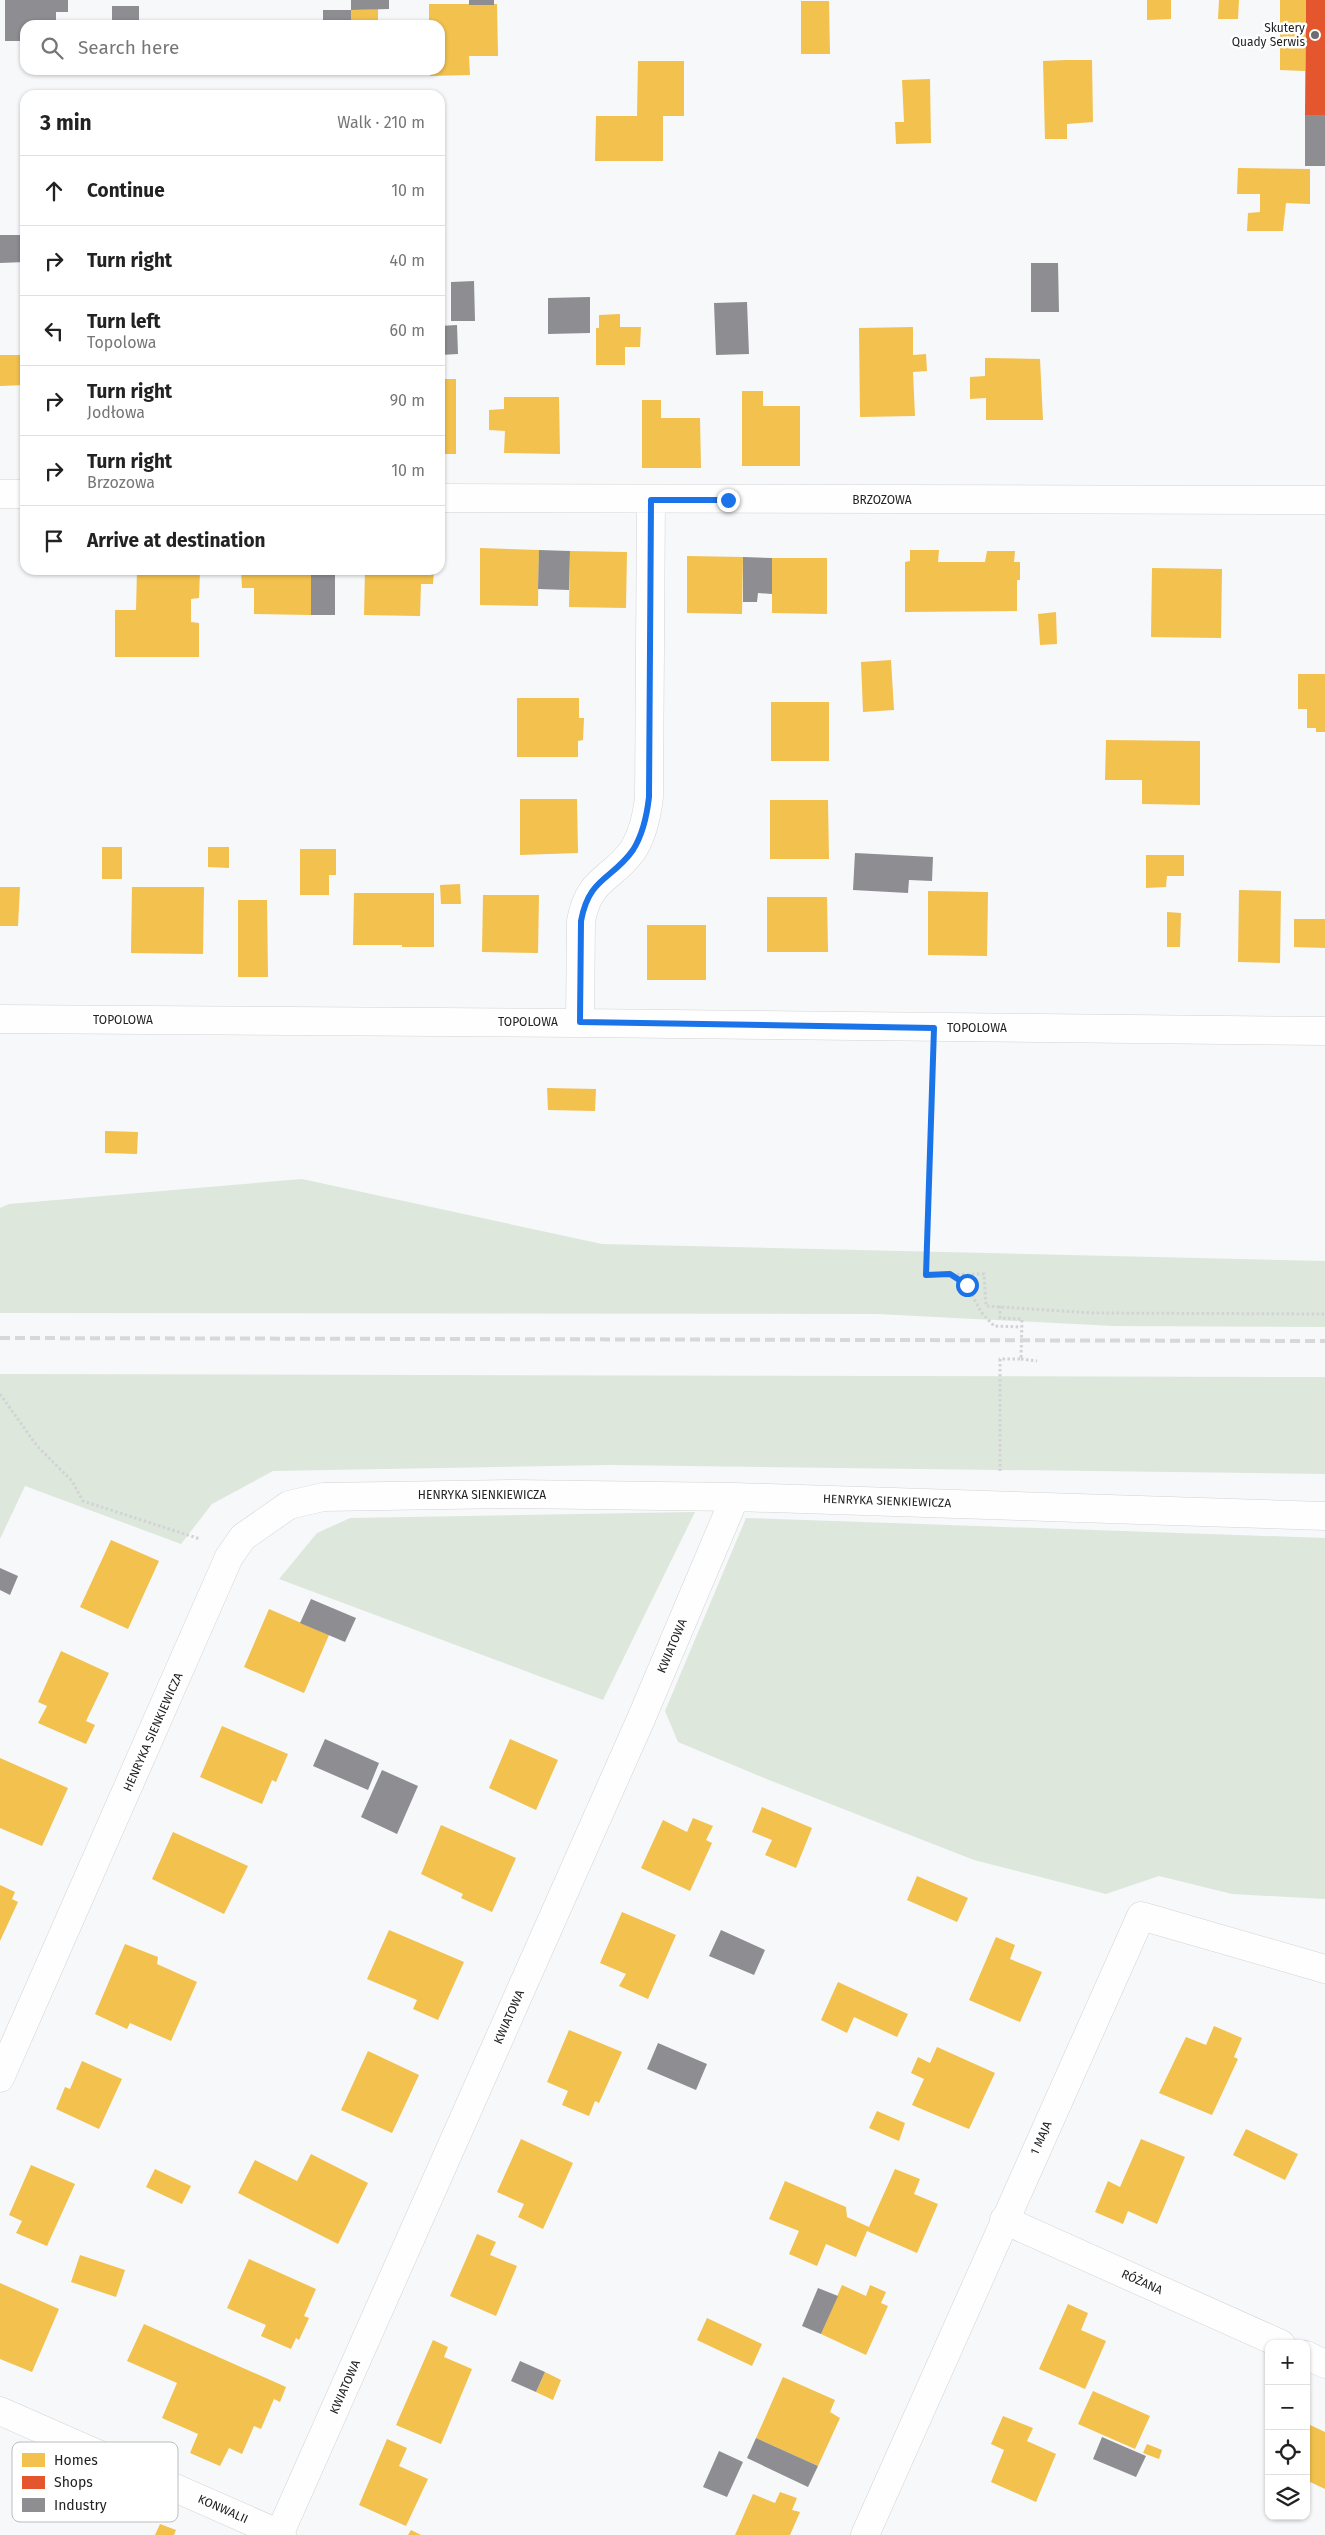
<!DOCTYPE html>
<meta charset="utf-8">
<style>
:root{--surface:#fff;--page:#f2f2f2;--text:#222;--muted:#767676;--line:#e0e0e0}
body{margin:0;font-family:"Fira Sans",sans-serif;background:var(--page);color:var(--text)}
.controls{position:absolute;right:15px;bottom:15px;display:grid;overflow:hidden;border-radius:10px;box-shadow:0 1px 4px #0004}
.controls button{width:45px;height:45px;display:grid;place-items:center;padding:0;border:0;border-bottom:1px solid var(--line);background:var(--surface);color:var(--text);font:25px sans-serif}
.stop{position:absolute;width:15px;height:15px;margin:-11px;border:4px solid #1a73e8;border-radius:50%;background:#fff}
.stop.end{background:#1a73e8;border-color:#fff;box-shadow:0 1px 5px #0008}
.list{margin:0;padding:0;list-style:none}
h2{display:flex;justify-content:space-between;align-items:center;height:65px;margin:0;padding:0 20px;font-size:21px}
h2 small{font-size:16px;font-weight:400;color:var(--muted)}
.list li{display:grid;grid-template-columns:32px 1fr auto;gap:15px;align-items:center;box-sizing:border-box;height:70px;padding:0 20px;border-top:1px solid var(--line)}
.list b{display:block;font-size:19px;white-space:nowrap}
.list p{margin:0;font-size:16px;white-space:nowrap;color:var(--muted)}
.list em{font-size:16px;font-style:normal;color:var(--muted)}
.icon{flex:none;width:28px;height:28px;fill:none;stroke:currentColor;stroke-width:2;stroke-linecap:round;stroke-linejoin:round}
.map{position:relative;flex:none;width:1325px;height:2535px;overflow:hidden}
.search{position:absolute;background:var(--surface);box-shadow:0 1px 4px #0004;left:20px;top:20px;width:425px;height:55px;display:flex;align-items:center;gap:12px;box-sizing:border-box;padding:0 18px;border-radius:15px;color:var(--muted);font-size:19px}
.panel{position:absolute;background:var(--surface);box-shadow:0 1px 4px #0004;left:20px;top:90px;width:425px;height:485px;border-radius:15px}
.map>svg:first-child{display:block}
.green{fill:#dde7dc}
.homes{fill:#f2c14e}
.shops{fill:#e4572e}
.industry{fill:#8d8d92}
.lines{fill:none;stroke-linecap:round;stroke-linejoin:round}
.street-casing{stroke:#d3d3d5;stroke-width:29}
.path{stroke:#d3d3d5;stroke-width:3;stroke-dasharray:2.5 2.5;stroke-linecap:butt}
.street{stroke:#fefefe;stroke-width:28}
.rail{stroke:#d8d8d9;stroke-width:4;stroke-dasharray:10 5;stroke-linecap:butt}
.route{stroke:#1a73e8;stroke-width:6}
.poi-dot{fill:#6c6d6e;stroke:#fff;stroke-width:2}
.labels{text-anchor:middle;dominant-baseline:central;stroke-width:5;stroke-linejoin:round;paint-order:stroke}
.poi-label{font-size:12px;fill:#212223;stroke:#fff;text-anchor:end}
.street-label{font-size:12px;fill:#212223;stroke:#fff}
.key{fill:#fff;stroke:#bcbdbd;stroke-width:1}
.key-label{font-size:14px;fill:#212223}
</style>
<div class="map">
<svg width="1325" height="2535" viewBox="0 0 1325 2535">
<rect width="100%" height="100%" fill="#f7f8fa"/>
<path class="green" d="M302 1179 602 1244 1325 1261V1327L1114 1326 877 1314 0 1313V1208L9 1204Z
M0 1374 1325 1377V1474L610 1465 273 1471 212 1504 181 1544 25 1486 0 1539Z
M695 1512 603 1700 279 1579 317 1533 350 1518Z
M746 1518 1325 1538V1899L1232 1894 1159 1876 1106 1894 974 1860 769 1780 678 1742 665 1711Z"/>
<path class="homes" d="M1147 0H1171V19L1147 20Z
M1219 0H1239L1238 19H1218Z
M1280 0H1306L1305 71 1280 70Z
M801 1H829L830 54H801Z
M429 4H497L498 56H469L470 75 430 76 429 70H440V25H429Z
M378 9V25H351V10Z
M1066 60H1092L1093 122 1067 124V139H1045L1043 61Z
M638 61H684V116H663V161H595L596 116H637Z
M930 79 931 143 896 144 895 122H904L902 80Z
M1238 168 1310 169V204L1286 203 1283 231H1247L1248 213 1260 212V194H1237Z
M620 314V327H641L640 347H625V365H596V328H599V315Z
M913 327V355L926 354 927 371 913 372 915 416 860 417 859 328Z
M0 355H25V385L0 386Z
M985 358 1040 359 1043 420H986V398L970 399V377L985 376Z
M440 379H456V454H440Z
M742 391H763V406H800V466H742Z
M504 397H559L560 454 504 453 505 431 489 430V410L504 409Z
M642 400H661V418H700L701 468H642Z
M480 548 539 550 538 606 480 605Z
M910 550H939L938 562H985L987 551H1015L1014 562H1020V580H1017V611L905 612V562L910 561Z
M570 551 627 552 626 608 569 607Z
M687 556 743 557 742 614 687 613Z
M772 558H827V614L772 613Z
M1152 568 1222 569 1221 638 1151 637Z
M137 570H200L199 598 191 599V622L199 623V657H115V610H136Z
M241 570H311V615L254 614V588H242Z
M365 570H434L433 584H421L420 616 364 615Z
M1056 612 1057 644 1040 645 1038 614Z
M891 660 894 710 863 712 861 662Z
M1298 674H1325V732H1316V728H1307V709H1298Z
M517 698H579V718H584L583 740 578 741V757H517Z
M771 702H829V761H771Z
M1106 740 1200 741V805L1142 804V780H1105Z
M520 799H577L578 853 520 855Z
M770 800H828L829 859H770Z
M102 847H122V879H102Z
M208 847H229V868L208 867Z
M300 849H336V875H329V895H300Z
M1146 855H1184V876H1167L1166 887 1146 888Z
M460 884 461 904H441L440 885Z
M0 887H20L18 926H0Z
M132 887H204L203 954 131 953Z
M1239 890 1281 891 1280 963 1238 962Z
M928 891 988 892 987 956 928 955Z
M354 893H434V947H402V945H353Z
M483 895H539L538 953 482 952Z
M767 897H827L828 952H767Z
M238 900H267L268 977H238Z
M1167 912 1181 913 1180 947H1167Z
M1294 919H1325V948L1294 947Z
M647 925H706V980H647Z
M547 1088 596 1089 595 1111 548 1110Z
M105 1131 138 1132 137 1154 105 1153Z
M111 1540 159 1561 128 1629 80 1607Z
M269 1609 329 1635 304 1693 244 1667Z
M61 1651 109 1673 86 1721 95 1725 86 1744 38 1723 47 1706 38 1702Z
M222 1726 288 1754 276 1782 272 1780 262 1804 200 1777Z
M510 1739 558 1760 536 1810 489 1788Z
M0 1758 68 1788 42 1846 0 1828Z
M762 1807 812 1828 796 1868 765 1855 772 1840 752 1832Z
M693 1818 713 1826 706 1840 712 1843 690 1891 641 1868 663 1820 687 1832Z
M441 1825 516 1858 492 1912 461 1898 463 1894 421 1874Z
M173 1832 248 1866 224 1914 152 1879Z
M917 1876 968 1898 957 1922 907 1900Z
M0 1885 15 1892 12 1899 18 1902 0 1941Z
M622 1912 676 1935 648 1999 619 1986 626 1974 600 1963Z
M389 1930 464 1962 438 2020 413 2009 417 2000 367 1979Z
M996 1937 1015 1945 1010 1959 1042 1972 1020 2022 969 2000Z
M125 1944 158 1957 157 1964 197 1982 171 2041 130 2023 127 2029 95 2014Z
M838 1982 908 2014 897 2037 854 2017 847 2033 821 2020Z
M1214 2026 1242 2038 1234 2057 1238 2059 1212 2115 1159 2093 1186 2037 1206 2045Z
M569 2030 622 2052 599 2103 595 2101 589 2116 562 2105 568 2091 547 2082Z
M937 2047 995 2073 969 2129 912 2105 924 2079 911 2073 918 2057 930 2063Z
M368 2051 419 2075 392 2133 341 2110Z
M82 2061 122 2079 99 2129 56 2109 65 2087 70 2089Z
M877 2111 905 2123 899 2141 869 2128Z
M1246 2129 1298 2154 1285 2180 1233 2155Z
M521 2139 573 2163 543 2229 518 2217 524 2204 497 2192Z
M1141 2139 1185 2157 1157 2224 1128 2211 1123 2224 1095 2212 1108 2181 1120 2187Z
M311 2154 368 2183 338 2244 238 2193 255 2160 297 2181Z
M31 2165 75 2184 47 2246 16 2233 22 2221 9 2215Z
M155 2169 191 2186 182 2204 146 2187Z
M895 2169 920 2179 914 2194 938 2204 917 2253 867 2231 856 2257 826 2244 817 2266 789 2254 799 2231 769 2219 785 2181 846 2207 847 2217 869 2227Z
M477 2234 496 2242 490 2255 517 2266 496 2316 450 2296Z
M80 2255 125 2270 116 2297 71 2282Z
M249 2259 316 2289 304 2316 309 2318 299 2340 296 2338 291 2349 261 2336 266 2325 227 2308Z
M0 2283 59 2309 32 2372 0 2359Z
M842 2285 866 2296 870 2285 886 2292 881 2303 888 2306 866 2355 821 2334Z
M1068 2304 1088 2313 1081 2330 1106 2341 1085 2389 1039 2369Z
M707 2318 762 2344 752 2366 697 2340Z
M144 2324 286 2387 280 2402 274 2399 261 2429 254 2426 242 2454 229 2448 220 2466 190 2453 198 2434 162 2418 177 2383 127 2361Z
M433 2340 448 2347 444 2357 472 2369 441 2444 396 2425Z
M545 2372 561 2380 553 2400 536 2392Z
M783 2377 835 2400 830 2412 840 2418 818 2466 756 2438Z
M1093 2391 1150 2416 1135 2449 1078 2424Z
M1003 2416 1033 2428 1027 2441 1056 2454 1036 2502 991 2482 1004 2450 991 2444Z
M1306 2423 1325 2432V2489L1306 2480Z
M387 2439 407 2448 399 2466 428 2479 406 2526 359 2505Z
M1147 2444 1162 2450 1159 2459 1143 2453Z
M780 2492 797 2498 792 2510 800 2512 790 2535H735L753 2494 775 2503Z
M160 2524 176 2530 174 2535H155Z
M411 2530 421 2535H408Z"/>
<path class="shops" d="M1306 0H1325V115H1305Z"/>
<path class="industry" d="M5 0H68V12H56V25H25V41H5Z
M351 0H389V9L351 10Z
M469 0H494V5H469Z
M112 6H139V25H112Z
M323 10H351V25H323Z
M1305 115H1325V166H1305Z
M0 235H25V262L0 263Z
M1031 263H1058L1059 312H1031Z
M474 281 475 321H451V282Z
M590 297V333L548 334V298Z
M747 302 749 354 716 355 714 303Z
M457 325 458 354 440 355V326Z
M539 550 570 551 569 590 538 589Z
M743 557 772 558V594L758 593 757 602H743Z
M311 570H335V615H311Z
M855 853 933 857 932 881 909 880 908 893 853 890Z
M0 1568 18 1576 10 1595 0 1590Z
M311 1599 356 1618 345 1642 300 1623Z
M325 1739 379 1763 368 1790 313 1766Z
M382 1770 418 1786 397 1834 361 1817Z
M721 1930 765 1950 754 1975 709 1956Z
M658 2043 707 2064 696 2090 647 2069Z
M818 2288 838 2296 821 2334 802 2326Z
M520 2361 545 2372 536 2392 511 2381Z
M1102 2437 1146 2456 1136 2477 1093 2459Z
M756 2438 818 2466 808 2487 747 2458Z
M719 2451 743 2462 727 2497 703 2487Z"/>
<g class="lines">
<g class="street-casing">
<path id="street" d="M0 494H25
M440 498 1325 500
M0 1019 580 1023 1325 1031
M580 1023 581 921C589 877 612 880 633 850 643 834 647 815 649 797L651 500
M0 2078 229 1557 243 1537 289 1505 323 1497 515 1494 735 1497 1325 1516
M1004 2220 1281 2344
M1306 2355 1325 2364
M0 2411 282 2535
M279 2535 641 1719 735 1497
M865 2535 1141 1916 1325 1969"/>
</g>
<path class="path" d="M933 1061 926 1275 984 1274 986 1306 1093 1313 1325 1314
M951 1275 967 1285 981 1312 994 1326 1021 1327
M1000 1306V1318L1022 1319 1021 1359H1000V1471
M1021 1359 1037 1361
M0 1394 37 1446 72 1481 83 1501 200 1539"/>
<use href="#street" class="street"/>
<path class="rail" d="M0 1338 1325 1341"/>
</g>
<g class="lines">
<path class="route" d="M728 500H651L649 797C647 815 643 834 633 850 612 880 589 877 581 921L580 1022 934 1028 926 1275 950 1274 967 1285"/>
</g>
<circle class="poi-dot" cx="1315" cy="35" r="5"/>
<g class="labels">
<g class="poi-label">
<text x="1305" y="28">Skutery<tspan x="1305" dy="14">Quady Serwis</tspan></text>
</g>
<g class="street-label">
<text x="882" y="500">BRZOZOWA</text>
<text x="123" y="1020">TOPOLOWA</text>
<text x="528" y="1022">TOPOLOWA</text>
<text x="977" y="1028">TOPOLOWA</text>
<text x="482" y="1495">HENRYKA SIENKIEWICZA</text>
<text transform="translate(887 1501) rotate(2)">HENRYKA SIENKIEWICZA</text>
<text transform="translate(672 1646) rotate(-67)">KWIATOWA</text>
<text transform="translate(153 1732) rotate(-66)">HENRYKA SIENKIEWICZA</text>
<text transform="translate(509 2017) rotate(-66)">KWIATOWA</text>
<text transform="translate(1041 2138) rotate(-66)">1 MAJA</text>
<text transform="translate(1142 2282) rotate(24)">RÓŻANA</text>
<text transform="translate(345 2387) rotate(-66)">KWIATOWA</text>
<text transform="translate(223 2509) rotate(24)">KONWALII</text>
</g>
</g>
<rect x="12" y="2442" width="166" height="80" rx="8" class="key"/>
<rect x="22" y="2453" width="23" height="14" fill="#f2c14e"/>
<rect x="22" y="2476" width="23" height="13" fill="#e4572e"/>
<rect x="22" y="2498" width="23" height="14" fill="#8d8d92"/>
<g class="key-label">
<text x="54" y="2465">Homes</text>
<text x="54" y="2487">Shops</text>
<text x="54" y="2510">Industry</text>
</g>
</svg>
<div class="controls">
<button>+</button>
<button>−</button>
<button><svg class="icon" aria-label="locate" viewBox="0 0 24 24"><circle cx="12" cy="12" r="6"/><path d="M12 2v4M12 18v4M2 12h4M18 12h4"/></svg></button>
<button><svg class="icon" aria-label="layers" viewBox="0 0 24 24"><path d="M12 4l9 5-9 5-9-5zM3 14l9 5 9-5"/></svg></button>
</div>
<div class="stop" style="left:967px;top:1285px"></div>
<div class="stop end" style="left:728px;top:500px"></div>
<div class="search"><svg class="icon" aria-label="search" viewBox="0 0 24 24"><circle cx="10" cy="10" r="6"/><path d="M15 15l6 6"/></svg>Search here</div>
<section class="panel">
<h2>3 min<small>Walk · 210 m</small></h2>
<ul class="list">
<li><svg class="icon" aria-label="ahead" viewBox="0 0 24 24"><path d="M12 20V5M6 11l6-6 6 6"/></svg><div><b>Continue</b></div><em>10 m</em></li>
<li><svg class="icon" aria-label="right" viewBox="0 0 24 24"><path d="M7 20v-9h11M14 6l5 5-5 5"/></svg><div><b>Turn right</b></div><em>40 m</em></li>
<li><svg class="icon" aria-label="left" viewBox="0 0 24 24"><path d="M17 20v-9H6M10 6l-5 5 5 5"/></svg><div><b>Turn left</b><p>Topolowa</p></div><em>60 m</em></li>
<li><svg class="icon" aria-label="right" viewBox="0 0 24 24"><path d="M7 20v-9h11M14 6l5 5-5 5"/></svg><div><b>Turn right</b><p>Jodłowa</p></div><em>90 m</em></li>
<li><svg class="icon" aria-label="right" viewBox="0 0 24 24"><path d="M7 20v-9h11M14 6l5 5-5 5"/></svg><div><b>Turn right</b><p>Brzozowa</p></div><em>10 m</em></li>
<li><svg class="icon" aria-label="arrive" viewBox="0 0 24 24"><path d="M6 21V4h12l-3 4 3 4H6"/></svg><div><b>Arrive at destination</b></div></li>
</ul>
</section>
</div>
